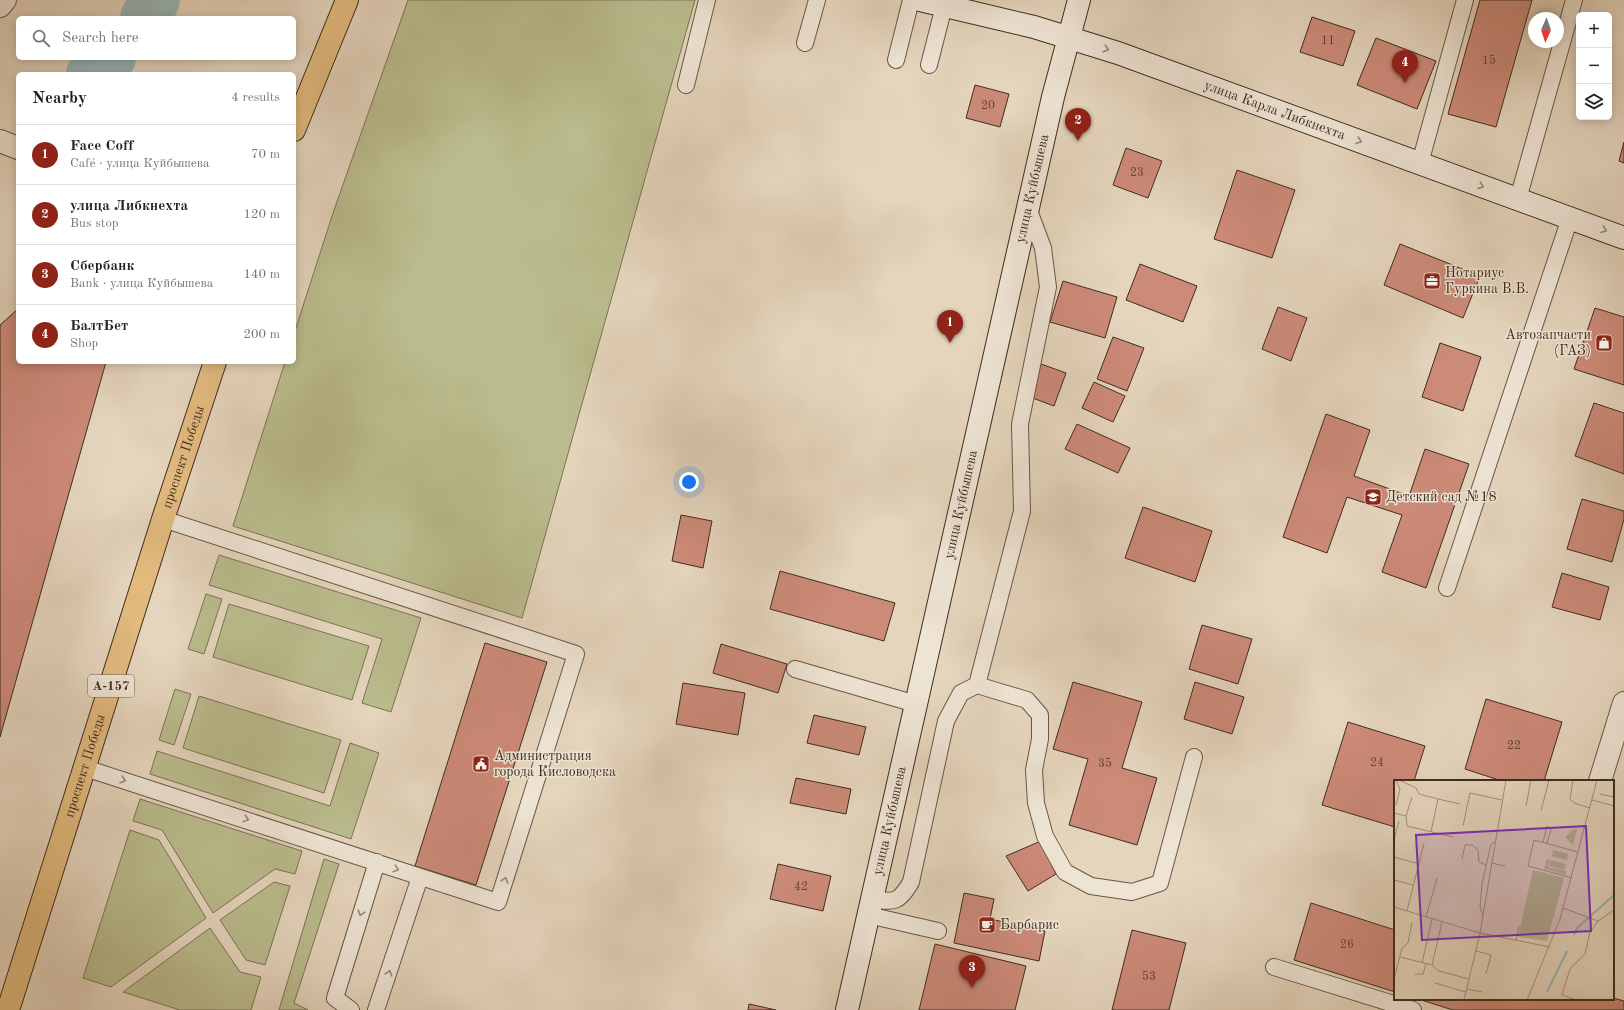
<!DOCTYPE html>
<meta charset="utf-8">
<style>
:root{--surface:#fff;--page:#f6f6f6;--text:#222;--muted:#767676;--line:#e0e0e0;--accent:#8f2418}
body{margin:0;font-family:"Old Standard TT",serif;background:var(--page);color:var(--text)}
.controls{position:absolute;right:12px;top:12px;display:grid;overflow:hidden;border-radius:6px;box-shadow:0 2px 10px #0003}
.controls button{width:36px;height:36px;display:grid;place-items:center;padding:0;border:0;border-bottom:1px solid var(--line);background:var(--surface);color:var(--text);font:20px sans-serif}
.compass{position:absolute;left:1528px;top:12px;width:36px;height:36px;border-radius:50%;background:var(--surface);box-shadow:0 2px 10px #0003;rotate:183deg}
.you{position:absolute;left:689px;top:482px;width:14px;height:14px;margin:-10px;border:3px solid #fff;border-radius:50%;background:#1a73e8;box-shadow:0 0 0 6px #1a73e833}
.badge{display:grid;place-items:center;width:26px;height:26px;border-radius:50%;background:var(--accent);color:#fff;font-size:13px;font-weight:700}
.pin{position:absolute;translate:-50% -33px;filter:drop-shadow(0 1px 2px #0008)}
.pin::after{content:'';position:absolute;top:21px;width:14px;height:12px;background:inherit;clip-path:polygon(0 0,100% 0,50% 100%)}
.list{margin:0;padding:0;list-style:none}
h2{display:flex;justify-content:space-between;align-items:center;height:52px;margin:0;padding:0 16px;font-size:17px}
h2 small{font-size:13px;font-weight:400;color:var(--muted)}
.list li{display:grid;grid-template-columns:26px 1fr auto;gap:12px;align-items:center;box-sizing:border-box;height:60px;padding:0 16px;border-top:1px solid var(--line)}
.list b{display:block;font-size:15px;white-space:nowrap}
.list p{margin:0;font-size:13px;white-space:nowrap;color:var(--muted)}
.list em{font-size:13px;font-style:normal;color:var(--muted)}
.icon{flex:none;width:22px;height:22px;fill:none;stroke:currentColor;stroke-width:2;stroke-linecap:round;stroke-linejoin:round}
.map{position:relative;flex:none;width:1624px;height:1010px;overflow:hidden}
.search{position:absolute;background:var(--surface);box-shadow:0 2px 10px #0003;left:16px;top:16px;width:280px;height:44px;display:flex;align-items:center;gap:10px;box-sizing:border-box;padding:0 14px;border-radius:6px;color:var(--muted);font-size:15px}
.panel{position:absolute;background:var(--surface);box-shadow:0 2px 10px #0003;left:16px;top:72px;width:280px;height:292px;border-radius:6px}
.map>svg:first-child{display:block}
.green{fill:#babc8d;stroke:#7c7456}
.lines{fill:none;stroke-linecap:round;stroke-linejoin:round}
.river{stroke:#98b7b9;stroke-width:50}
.building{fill:#cc8a79;stroke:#3f2d1e}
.lane-casing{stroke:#685746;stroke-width:18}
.street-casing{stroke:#685746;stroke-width:24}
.secondary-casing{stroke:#3f2d1e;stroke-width:24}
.primary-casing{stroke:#3f2d1e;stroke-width:24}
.lane{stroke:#eee4d4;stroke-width:16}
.street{stroke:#eee4d4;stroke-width:22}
.secondary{stroke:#eee4d4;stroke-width:22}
.primary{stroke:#e2ba7e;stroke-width:22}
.oneway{stroke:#968879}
.labels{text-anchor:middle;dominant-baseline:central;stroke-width:3;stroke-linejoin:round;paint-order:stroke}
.number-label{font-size:12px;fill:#624435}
.shield{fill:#eee4d4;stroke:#746455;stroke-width:1}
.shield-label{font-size:13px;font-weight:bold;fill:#3f2d1e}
.street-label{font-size:14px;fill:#3f2d1e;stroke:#eee4d4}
.poi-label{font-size:14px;fill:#3f2d1e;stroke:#eee4d4;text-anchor:start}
.inset-river{fill:none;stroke:#98b7b9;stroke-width:2}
.inset-road{fill:none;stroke:#a3927d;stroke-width:1}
.view{fill:#7b2cbf;fill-opacity:0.15;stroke:#7b2cbf;stroke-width:2}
.inset-edge{fill:none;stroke:#3f2d1e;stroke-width:2}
</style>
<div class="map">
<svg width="1624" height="1010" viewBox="0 0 1624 1010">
<rect width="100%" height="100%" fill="#e5d5bd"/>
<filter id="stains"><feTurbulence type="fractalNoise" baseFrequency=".005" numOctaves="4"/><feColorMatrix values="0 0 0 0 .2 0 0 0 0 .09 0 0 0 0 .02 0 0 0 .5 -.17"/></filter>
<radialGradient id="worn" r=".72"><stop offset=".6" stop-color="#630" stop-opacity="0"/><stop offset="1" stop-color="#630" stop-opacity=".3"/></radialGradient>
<path class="green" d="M408 0H695L522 618 233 526 285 362H294V334L333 213Z
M219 555 421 618 391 712 362 703 382 639 209 585Z
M206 594 222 599 204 654 188 649Z
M229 604 369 646 352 700 213 657Z
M175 689 191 694 174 745 159 740Z
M199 696 341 740 324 793 183 748Z
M350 743 379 753 351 839 150 774 157 751 330 806Z
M140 799 302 851 295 874 275 869 213 913 162 830 133 821Z
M130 830 159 840 206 918 111 987 83 978Z
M324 859 339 864 294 1003 308 1010H279Z
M274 882 290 886 265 965 246 960 220 920Z
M210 928 240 972 261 977 251 1010H180L123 992Z"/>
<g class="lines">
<path class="river" d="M145 18 155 0
M91 74 111 58"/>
</g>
<path class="building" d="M1480 0H1532L1496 127 1448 114Z
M1312 17 1355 31 1343 66 1300 52Z
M1376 38 1436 61 1417 109 1357 85Z
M975 85 1009 94 1000 127 966 118Z
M1624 142V163L1619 161Z
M1126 148 1162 161 1148 198 1113 185Z
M1237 170 1295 190 1272 258 1214 239Z
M1400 244 1480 276 1463 318 1384 285Z
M1140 264 1197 286 1183 322 1126 300Z
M1063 281 1117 297 1105 338 1050 322Z
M1278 307 1307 318 1291 361 1262 349Z
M1595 308 1624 317V385L1574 369Z
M18 309V362H106L0 737V325Z
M1113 337 1144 348 1127 391 1097 379Z
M1440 343 1481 357 1463 411 1422 397Z
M1041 364 1066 373 1054 406 1030 397Z
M1094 382 1125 396 1113 422 1082 408Z
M1594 403 1624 413V474L1575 456Z
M1326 414 1370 430 1354 476 1409 496 1425 449 1469 464 1426 588 1382 572 1402 515 1347 497 1327 553 1283 537Z
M1077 424 1130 448 1118 473 1065 449Z
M1582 499 1624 511V519L1612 562 1567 549Z
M1143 507 1212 531 1195 582 1125 558Z
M681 515 712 521 703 568 672 561Z
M780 571 895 603 884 641 770 609Z
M1562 573 1609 587 1600 620 1552 607Z
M1202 625 1252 639 1238 684 1189 669Z
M485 643 547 662 476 885 415 866Z
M721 644 787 664 778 693 713 673Z
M1073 682 1142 702 1122 768 1157 778 1137 845 1069 825 1088 759 1053 749Z
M1195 682 1244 697 1232 734 1184 719Z
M683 683 745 693 738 735 676 724Z
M1486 699 1562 722 1544 781H1502L1465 769Z
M814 715 866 727 859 755 807 743Z
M1348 722 1425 746 1414 781H1395V827L1322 805Z
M796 778 851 789 846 814 790 803Z
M1041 841 1056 874 1028 891 1006 856Z
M778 864 831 876 823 911 770 899Z
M964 893 994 899 990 919 1045 931 1039 961 954 943Z
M1311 903 1395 930V992L1294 960Z
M1132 930 1186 943 1169 1010H1112Z
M935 944 1026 966 1015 1010H919Z
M1613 998 1624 1001V1010H1453L1418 999Z
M749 1004 776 1010H748Z"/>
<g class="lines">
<g class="lane-casing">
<path id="lane" d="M805 43 817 0
M896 60 911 0
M929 65 944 6
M686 85 707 0
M1420 163 1465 0
M1518 199 1574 0
M1447 588 1570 218
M795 669 916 704
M977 685 1027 700 1040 715V739L1034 770 1036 803 1045 836 1065 872 1091 886 1132 892 1160 883 1194 757
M85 768 498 902 576 654 163 519
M872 899C895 903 899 902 911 882L946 721 961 693 977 685 1022 511 1020 424 1048 287 1043 248 1028 208
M868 915 938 931
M1274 967 1413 1010
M351 1010 335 998 377 862
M376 1010 420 877"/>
</g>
<g class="street-casing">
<path id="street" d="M0 6 5 0
M0 141 18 148
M1600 781 1624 703"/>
</g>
<g class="secondary-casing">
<g id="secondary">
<path id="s1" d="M920 0 1034 27 1118 53 1624 238"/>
<path id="s2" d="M847 1010 1053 97 1079 0"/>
</g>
</g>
<g class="primary-casing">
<g id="primary">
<path d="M294 130 347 0"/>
<path id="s3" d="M8 1010 163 519 215 362"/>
</g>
</g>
<use href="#lane" class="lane"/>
<use href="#street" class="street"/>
<use href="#secondary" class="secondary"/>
<use href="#primary" class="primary"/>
</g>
<defs><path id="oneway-chevron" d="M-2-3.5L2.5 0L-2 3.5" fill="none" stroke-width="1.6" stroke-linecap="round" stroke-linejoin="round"/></defs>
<g class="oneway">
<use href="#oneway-chevron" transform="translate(1106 49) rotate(17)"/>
<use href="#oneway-chevron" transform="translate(1359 141) rotate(20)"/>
<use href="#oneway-chevron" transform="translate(1481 186) rotate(20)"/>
<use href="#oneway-chevron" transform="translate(1604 230) rotate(20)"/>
<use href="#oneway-chevron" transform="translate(123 780) rotate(17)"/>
<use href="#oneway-chevron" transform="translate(246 819) rotate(18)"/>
<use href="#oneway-chevron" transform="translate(396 869) rotate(18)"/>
<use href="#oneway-chevron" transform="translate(505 880) rotate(-72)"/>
<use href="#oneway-chevron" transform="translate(361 913) rotate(107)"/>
<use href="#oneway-chevron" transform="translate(389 973) rotate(-72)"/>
</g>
<defs>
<g id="office-square" transform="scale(0.9)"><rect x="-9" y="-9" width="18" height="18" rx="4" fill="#8f2418" stroke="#eee4d4"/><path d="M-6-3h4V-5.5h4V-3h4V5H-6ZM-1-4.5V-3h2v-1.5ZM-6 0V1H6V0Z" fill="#fff"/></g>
<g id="shop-square" transform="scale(0.9)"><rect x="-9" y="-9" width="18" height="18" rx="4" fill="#8f2418" stroke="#eee4d4"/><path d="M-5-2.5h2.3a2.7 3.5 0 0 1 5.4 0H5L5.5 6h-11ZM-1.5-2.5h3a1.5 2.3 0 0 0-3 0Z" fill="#fff"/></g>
<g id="school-square" transform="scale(0.9)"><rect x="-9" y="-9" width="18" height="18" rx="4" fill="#8f2418" stroke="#eee4d4"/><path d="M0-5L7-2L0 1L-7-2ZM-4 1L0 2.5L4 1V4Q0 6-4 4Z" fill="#fff"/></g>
<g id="civic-square" transform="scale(0.9)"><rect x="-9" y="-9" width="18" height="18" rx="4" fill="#8f2418" stroke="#eee4d4"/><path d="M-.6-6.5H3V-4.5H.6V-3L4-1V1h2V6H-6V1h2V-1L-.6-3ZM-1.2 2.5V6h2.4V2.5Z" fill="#fff"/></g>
<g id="cafe-square" transform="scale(0.9)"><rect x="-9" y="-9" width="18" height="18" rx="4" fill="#8f2418" stroke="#eee4d4"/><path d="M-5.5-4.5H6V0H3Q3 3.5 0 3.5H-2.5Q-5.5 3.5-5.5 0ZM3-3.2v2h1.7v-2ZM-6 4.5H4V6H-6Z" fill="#fff"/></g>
</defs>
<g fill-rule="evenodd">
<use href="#office-square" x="1432" y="281"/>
<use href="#shop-square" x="1604" y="343"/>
<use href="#school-square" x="1373" y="497"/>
<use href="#civic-square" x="481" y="764"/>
<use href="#cafe-square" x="987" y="925"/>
</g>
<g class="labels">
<g class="number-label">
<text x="1328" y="41">11</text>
<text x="1489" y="61">15</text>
<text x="988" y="106">20</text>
<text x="1137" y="173">23</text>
<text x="1514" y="746">22</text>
<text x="1377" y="763">24</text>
<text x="1105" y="764">35</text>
<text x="801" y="887">42</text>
<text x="1347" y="945">26</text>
<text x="1149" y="977">53</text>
</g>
<rect class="shield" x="88" y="675" width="46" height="22" rx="3"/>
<g class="shield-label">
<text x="111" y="686">А-157</text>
</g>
<g class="street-label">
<text stroke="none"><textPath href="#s1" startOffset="372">улица Карла Либкнехта</textPath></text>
<text stroke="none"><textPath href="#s2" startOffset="842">улица Куйбышева</textPath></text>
<text stroke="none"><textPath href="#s3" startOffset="580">проспект Победы</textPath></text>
<text stroke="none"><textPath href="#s2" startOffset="518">улица Куйбышева</textPath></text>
<text stroke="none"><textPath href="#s3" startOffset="256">проспект Победы</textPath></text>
<text stroke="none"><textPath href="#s2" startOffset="194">улица Куйбышева</textPath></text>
</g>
<g class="poi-label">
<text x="1445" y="273">Нотариус<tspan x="1445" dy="16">Гуркина В.В.</tspan></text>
<text x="1591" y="335" text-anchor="end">Автозапчасти<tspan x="1591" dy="16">(ГАЗ)</tspan></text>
<text x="1386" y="497">Детский сад №18</text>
<text x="494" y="756">Администрация<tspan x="494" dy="16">города Кисловодска</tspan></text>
<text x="1000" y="925">Барбарис</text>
</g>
</g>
<g transform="translate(1394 780)">
<rect width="220" height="220" fill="#e5d5bd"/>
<path d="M180 49 183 50 179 65 171 57ZM159 70 174 74 173 80 158 76ZM153 79 156 80 154 87 172 91V95L150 89ZM157 80 172 84 170 90 155 86ZM139 90 170 98 153 161 124 157Z" fill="#babc8d"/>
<path class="inset-river" d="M180 155 183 148 220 115M153 212 173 171"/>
<path class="inset-road" d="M2 0 6 9 2 25M5 0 22 8 25 14 44 19 37 52M179 0 176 19 180 23 196 28M206 14 220 17M18 17 12 36 13 46 59 57M44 19 66 24M198 20 220 26M132 26 137 0M147 31 155 0M0 33 12 36M69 46 76 13 108 20M0 60 5 41M149 62 153 46 157 49 153 63M0 77 25 84M68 79 71 65H78L84 70 85 82 92 85M98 83 111 86M178 98 134 86 140 60 184 72M0 100 19 105M0 127 86 153 112 0M169 128 204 141M13 131 30 63M89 135 86 127 88 104 97 64 101 62M32 137 43 98M48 142 38 185 45 191 75 199M122 160 125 146M82 171 97 175 92 194M6 177 38 185M28 183 38 139M21 194H29L32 184M0 199 8 168 14 163 18 143M41 203 72 212M73 209 88 212M70 220 86 153 156 167M133 220 166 139 203 0M182 220 168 215 176 189 191 174 196 152 204 141 220 130"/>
<path class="view" d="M192 46 197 151 28 160 22 55Z"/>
<rect width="220" height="220" class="inset-edge"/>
</g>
<rect width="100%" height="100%" filter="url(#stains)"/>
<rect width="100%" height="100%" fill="url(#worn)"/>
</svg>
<div class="controls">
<button>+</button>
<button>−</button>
<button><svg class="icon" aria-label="layers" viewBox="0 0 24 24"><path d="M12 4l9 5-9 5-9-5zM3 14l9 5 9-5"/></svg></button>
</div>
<svg class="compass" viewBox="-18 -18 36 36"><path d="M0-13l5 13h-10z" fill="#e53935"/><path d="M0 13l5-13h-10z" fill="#767676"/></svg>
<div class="you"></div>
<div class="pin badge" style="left:950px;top:343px">1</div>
<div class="pin badge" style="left:1078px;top:141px">2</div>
<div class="pin badge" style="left:972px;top:988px">3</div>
<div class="pin badge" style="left:1405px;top:83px">4</div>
<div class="search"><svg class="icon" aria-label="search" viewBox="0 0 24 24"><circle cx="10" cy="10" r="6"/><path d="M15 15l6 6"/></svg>Search here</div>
<section class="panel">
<h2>Nearby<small>4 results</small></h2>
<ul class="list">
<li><span class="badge">1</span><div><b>Face Coff</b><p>Café · улица Куйбышева</p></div><em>70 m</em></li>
<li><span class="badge">2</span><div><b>улица Либкнехта</b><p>Bus stop</p></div><em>120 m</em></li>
<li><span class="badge">3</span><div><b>Сбербанк</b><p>Bank · улица Куйбышева</p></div><em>140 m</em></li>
<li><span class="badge">4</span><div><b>БалтБет</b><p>Shop</p></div><em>200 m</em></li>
</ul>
</section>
</div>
